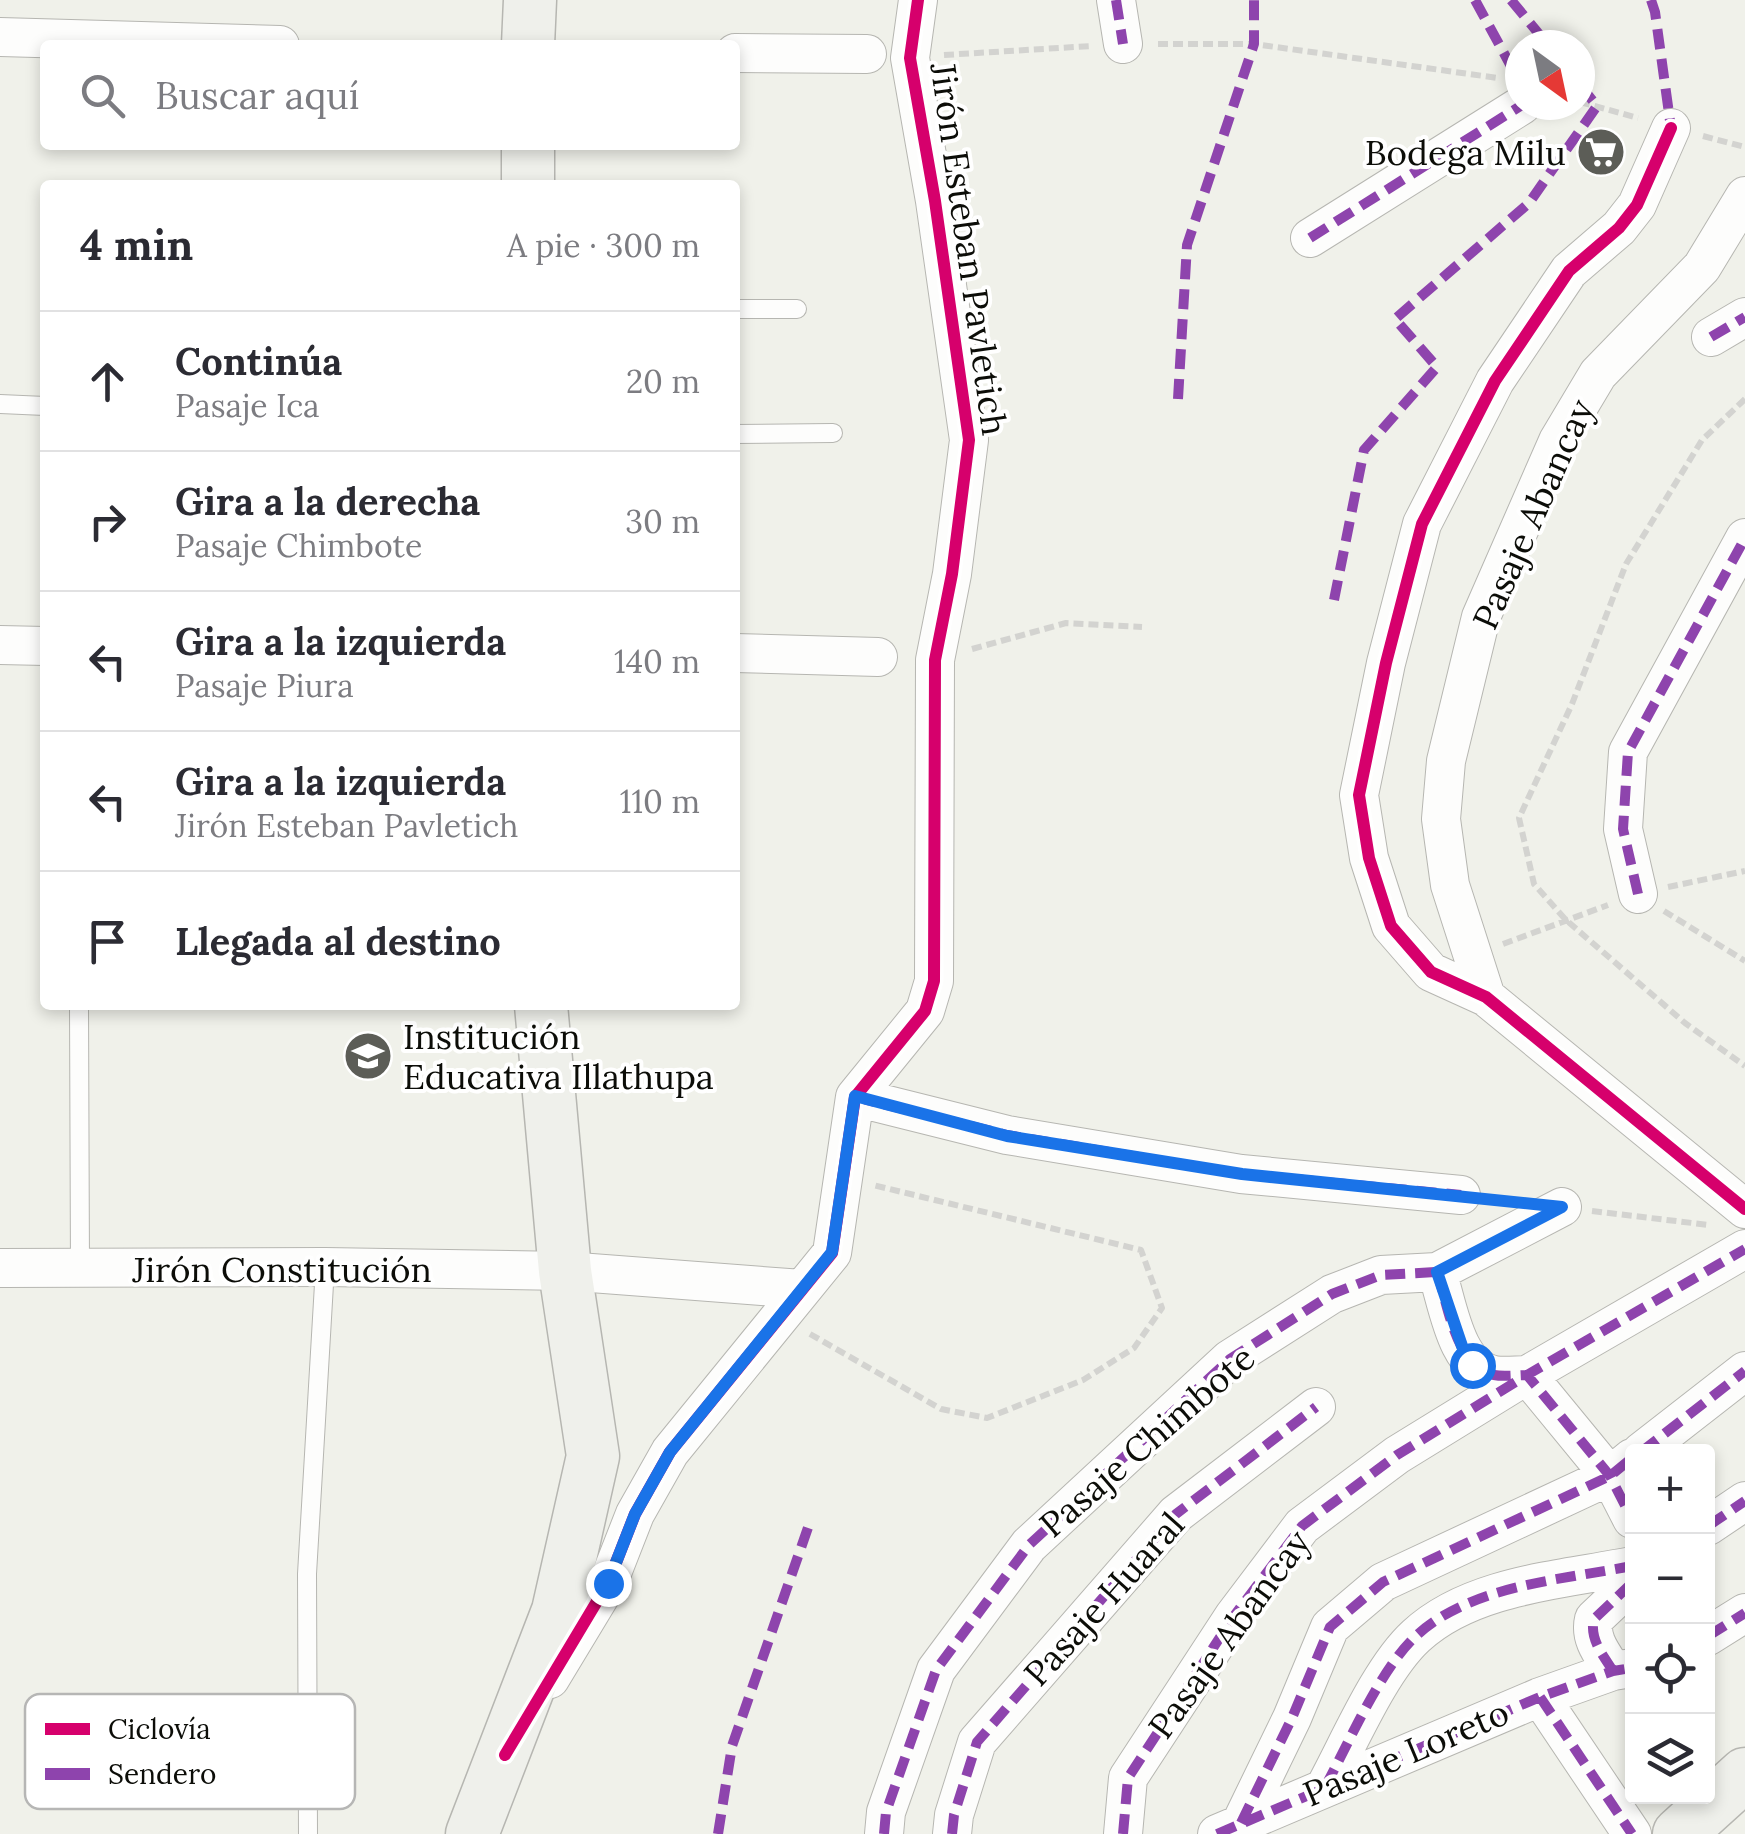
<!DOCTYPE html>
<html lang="es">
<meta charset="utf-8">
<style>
:root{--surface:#fff;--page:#f2f2f3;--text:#2b2b33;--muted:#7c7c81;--line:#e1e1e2}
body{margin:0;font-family:Lora,serif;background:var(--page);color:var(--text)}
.controls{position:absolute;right:30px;bottom:30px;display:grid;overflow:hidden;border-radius:10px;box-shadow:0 5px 15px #0003}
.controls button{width:90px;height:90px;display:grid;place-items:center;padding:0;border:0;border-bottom:2px solid var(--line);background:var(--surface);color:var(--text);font:50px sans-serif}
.compass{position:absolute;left:1505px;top:30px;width:90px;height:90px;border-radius:50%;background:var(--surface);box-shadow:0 5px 15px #0003;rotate:147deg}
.stop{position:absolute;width:30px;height:30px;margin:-22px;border:8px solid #1a73e8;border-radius:50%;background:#fff}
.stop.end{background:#1a73e8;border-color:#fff;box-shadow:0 2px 10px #0008}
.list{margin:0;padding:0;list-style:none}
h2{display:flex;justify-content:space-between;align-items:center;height:130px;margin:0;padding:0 40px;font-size:42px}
h2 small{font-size:32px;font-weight:400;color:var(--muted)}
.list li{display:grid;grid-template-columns:65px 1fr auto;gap:30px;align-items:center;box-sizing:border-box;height:140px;padding:0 40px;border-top:2px solid var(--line)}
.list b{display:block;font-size:38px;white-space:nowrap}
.list p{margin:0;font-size:32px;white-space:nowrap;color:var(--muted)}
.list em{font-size:32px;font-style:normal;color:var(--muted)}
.icon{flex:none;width:55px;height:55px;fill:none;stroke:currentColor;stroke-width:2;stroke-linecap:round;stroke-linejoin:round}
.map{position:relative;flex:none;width:1745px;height:1834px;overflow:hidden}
.search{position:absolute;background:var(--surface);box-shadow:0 5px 15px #0003;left:40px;top:40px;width:700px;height:110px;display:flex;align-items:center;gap:25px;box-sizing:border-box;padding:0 35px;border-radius:10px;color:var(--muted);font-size:38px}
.panel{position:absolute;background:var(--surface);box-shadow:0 5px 15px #0003;left:40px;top:180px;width:700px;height:830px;border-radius:10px}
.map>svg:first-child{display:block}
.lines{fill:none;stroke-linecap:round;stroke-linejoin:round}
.lane-casing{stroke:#b6b6b1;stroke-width:20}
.street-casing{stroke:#b6b6b1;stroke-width:40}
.secondary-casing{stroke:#b6b6b1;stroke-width:55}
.path{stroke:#d3d3d0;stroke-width:6;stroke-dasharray:10 5;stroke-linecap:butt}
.lane{stroke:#fdfdfc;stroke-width:18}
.street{stroke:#fdfdfc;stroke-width:38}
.secondary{stroke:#eff0eb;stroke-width:52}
.quiet{stroke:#8e44ad;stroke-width:10;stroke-dasharray:20 10;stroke-linecap:butt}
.cycleway-casing{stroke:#fff;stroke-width:19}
.cycleway{stroke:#d6006c;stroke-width:12}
.route{stroke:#1a73e8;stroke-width:12}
.labels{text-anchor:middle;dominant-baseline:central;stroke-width:8;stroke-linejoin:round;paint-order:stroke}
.poi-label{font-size:35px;fill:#0c0d08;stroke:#fff;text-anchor:end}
.street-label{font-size:35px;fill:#0c0d08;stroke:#fff}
.key{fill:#fff;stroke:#b6b6b5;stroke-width:2.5}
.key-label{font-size:28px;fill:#0c0d08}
</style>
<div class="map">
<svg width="1745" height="1834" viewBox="0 0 1745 1834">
<rect width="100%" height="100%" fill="#f0f1ea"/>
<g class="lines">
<g class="lane-casing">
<path id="lane" d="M735 309H797
M0 404 45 406
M735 434 833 433
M79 1005 80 1269
M308 1834 307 1574 325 1267"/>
</g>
<g class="street-casing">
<path id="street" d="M1116 0 1123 44
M0 37 280 45
M735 53 867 54
M1671 128 1637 205 1619 228 1569 271 1495 381 1422 524 1386 663 1359 795 1369 858 1391 926 1431 972 1486 997 1745 1209
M1310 238 1522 105
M1711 337 1745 317
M0 645 45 646
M735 653 878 657
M1638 894 1623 829 1628 752 1745 538
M1486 997 1450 885 1441 819 1446 761 1481 617 1558 441 1598 374 1702 267 1745 196
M855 1097 1007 1135 1241 1174 1461 1195
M0 1268 325 1267 565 1271 802 1289
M1437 1272C1448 1304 1455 1367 1494 1375 1503 1377 1517 1375 1527 1375L1610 1476 1632 1519
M1641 1452 1745 1371
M1708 1526 1745 1501
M1708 1636 1745 1613
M1613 1671C1603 1655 1589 1639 1594 1619L1632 1583
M550 1679 608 1583 635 1514 670 1452 832 1253 855 1097 925 1011 934 981 935 660 952 574 969 440 935 201 910 58 918 0
M1540 1697 1632 1834
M1325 1787C1349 1743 1380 1669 1416 1636 1471 1585 1561 1580 1632 1566
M1241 1823 1292 1718 1330 1627 1383 1582 1610 1476 1632 1458
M884 1834 886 1812 936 1670 1029 1545 1230 1359 1332 1294 1381 1275 1437 1272 1562 1207
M952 1834 954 1815 977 1742 1176 1514 1316 1407
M1123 1834 1128 1778 1234 1616 1302 1526 1397 1455 1527 1375 1745 1249
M1217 1834 1540 1697 1613 1671 1632 1668"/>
</g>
<g class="secondary-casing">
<path id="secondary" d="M528 45 530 0
M528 145V185
M472 1834 558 1611 593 1456 565 1271 541 1005
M1679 1834 1745 1774"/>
</g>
<path class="path" d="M1158 44H1254L1498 78
M944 55 1091 46
M1580 102 1638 118
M1703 136 1745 147
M1745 399 1702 440 1626 564 1572 704 1519 818 1534 884 1566 920 1685 1023 1745 1066
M972 649 1066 623 1142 627
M1668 887 1745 871
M1664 911 1745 961
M1503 944 1608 905
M1592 1211 1709 1225
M810 1334 941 1409 987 1418 1083 1380 1134 1348 1162 1308 1141 1250 873 1185"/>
<use href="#lane" class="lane"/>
<use href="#street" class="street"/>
<use href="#secondary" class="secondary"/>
<path class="quiet" d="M1116 0 1123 44
M1475 0 1519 81
M1511 0 1548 45
M1651 0 1655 12 1671 128 1668 134
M1310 238 1522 105
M1711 337 1745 317
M1178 399 1187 245 1254 44V0
M1334 600 1364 450 1437 367 1395 319 1529 203 1597 106 1580 85
M1638 894 1623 829 1628 752 1745 538
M855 1097 1007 1135 1241 1174 1461 1195
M1437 1272C1448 1304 1455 1367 1494 1375 1503 1377 1517 1375 1527 1375L1610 1476 1632 1519
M1641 1452 1745 1371
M1708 1526 1745 1501
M1708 1636 1745 1613
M1613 1671C1603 1655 1589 1639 1594 1619L1632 1583
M1540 1697 1632 1834
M1325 1787C1349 1743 1380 1669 1416 1636 1471 1585 1561 1580 1632 1566
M1241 1823 1292 1718 1330 1627 1383 1582 1610 1476 1632 1458
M718 1834 732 1746 811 1519
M884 1834 886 1812 936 1670 1029 1545 1230 1359 1332 1294 1381 1275 1437 1272 1562 1207
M952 1834 954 1815 977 1742 1176 1514 1316 1407
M1123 1834 1128 1778 1234 1616 1302 1526 1397 1455 1527 1375 1745 1249
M1217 1834 1540 1697 1613 1671 1632 1668"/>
<g class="cycleway-casing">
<path id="cycleway" d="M1671 128 1637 205 1619 228 1569 271 1495 381 1422 524 1386 663 1359 795 1369 858 1391 926 1431 972 1486 997 1745 1209
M505 1755 608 1583 635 1514 670 1452 832 1253 855 1097 925 1011 934 981 935 660 952 574 969 440 935 201 910 58 918 0"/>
</g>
<use href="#cycleway" class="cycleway"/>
</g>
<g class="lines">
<path class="route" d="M608 1583 635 1514 670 1452 832 1252 855 1096 1007 1136 1242 1174 1562 1207 1437 1272 1462 1346 1472 1365"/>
</g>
<defs>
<g id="supermarket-disc" transform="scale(2.5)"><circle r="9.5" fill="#5c5d57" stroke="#fff"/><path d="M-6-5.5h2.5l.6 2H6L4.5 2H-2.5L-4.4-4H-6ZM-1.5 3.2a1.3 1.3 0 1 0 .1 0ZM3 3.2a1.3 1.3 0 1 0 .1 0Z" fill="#fff"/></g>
<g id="school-disc" transform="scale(2.5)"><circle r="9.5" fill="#5c5d57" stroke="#fff"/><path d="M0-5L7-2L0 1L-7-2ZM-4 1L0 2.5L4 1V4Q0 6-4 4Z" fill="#fff"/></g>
</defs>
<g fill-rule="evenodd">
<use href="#supermarket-disc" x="1601" y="152"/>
<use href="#school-disc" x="368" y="1056"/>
</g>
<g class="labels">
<g class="poi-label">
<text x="1566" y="152">Bodega Milu</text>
<text x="403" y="1036" text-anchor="start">Institución<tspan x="403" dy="40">Educativa Illathupa</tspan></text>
</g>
<g class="street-label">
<text transform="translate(969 249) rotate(82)">Jirón Esteban Pavletich</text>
<text transform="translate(1533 514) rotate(-66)">Pasaje Abancay</text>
<text x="282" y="1269">Jirón Constitución</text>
<text transform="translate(1147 1441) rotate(-41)">Pasaje Chimbote</text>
<text transform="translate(1104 1599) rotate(-48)">Pasaje Huaral</text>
<text transform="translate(1229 1634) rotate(-54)">Pasaje Abancay</text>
<text transform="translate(1406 1753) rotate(-23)">Pasaje Loreto</text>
</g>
</g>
<rect x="25" y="1694" width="330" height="115" rx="15" class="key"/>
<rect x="45" y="1723" width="45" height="12" fill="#d6006c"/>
<rect x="45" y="1768" width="45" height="12" fill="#8e44ad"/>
<g class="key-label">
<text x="108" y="1739">Ciclovía</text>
<text x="108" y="1784">Sendero</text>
</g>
</svg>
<div class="controls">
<button>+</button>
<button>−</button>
<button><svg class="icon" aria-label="locate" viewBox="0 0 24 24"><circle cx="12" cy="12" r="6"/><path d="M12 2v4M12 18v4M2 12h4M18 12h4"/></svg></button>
<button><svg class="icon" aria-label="layers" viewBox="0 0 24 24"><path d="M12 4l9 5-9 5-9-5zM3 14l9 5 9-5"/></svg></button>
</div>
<svg class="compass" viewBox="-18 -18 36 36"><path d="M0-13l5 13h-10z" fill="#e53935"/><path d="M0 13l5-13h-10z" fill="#7c7c81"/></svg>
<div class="stop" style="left:1472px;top:1365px"></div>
<div class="stop end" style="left:608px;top:1583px"></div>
<div class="search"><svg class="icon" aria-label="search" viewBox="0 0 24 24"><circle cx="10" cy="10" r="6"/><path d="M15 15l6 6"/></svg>Buscar aquí</div>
<section class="panel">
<h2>4 min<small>A pie · 300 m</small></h2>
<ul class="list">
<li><svg class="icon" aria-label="ahead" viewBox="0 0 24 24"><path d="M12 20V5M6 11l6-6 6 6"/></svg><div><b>Continúa</b><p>Pasaje Ica</p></div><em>20 m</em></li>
<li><svg class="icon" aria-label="right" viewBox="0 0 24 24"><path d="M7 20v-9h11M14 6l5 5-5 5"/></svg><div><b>Gira a la derecha</b><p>Pasaje Chimbote</p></div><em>30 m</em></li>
<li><svg class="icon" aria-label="left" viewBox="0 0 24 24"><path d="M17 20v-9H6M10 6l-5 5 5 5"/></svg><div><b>Gira a la izquierda</b><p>Pasaje Piura</p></div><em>140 m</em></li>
<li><svg class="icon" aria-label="left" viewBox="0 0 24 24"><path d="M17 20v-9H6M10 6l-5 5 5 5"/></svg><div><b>Gira a la izquierda</b><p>Jirón Esteban Pavletich</p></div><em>110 m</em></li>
<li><svg class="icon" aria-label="arrive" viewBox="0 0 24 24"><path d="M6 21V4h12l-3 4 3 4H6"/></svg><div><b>Llegada al destino</b></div></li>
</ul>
</section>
</div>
